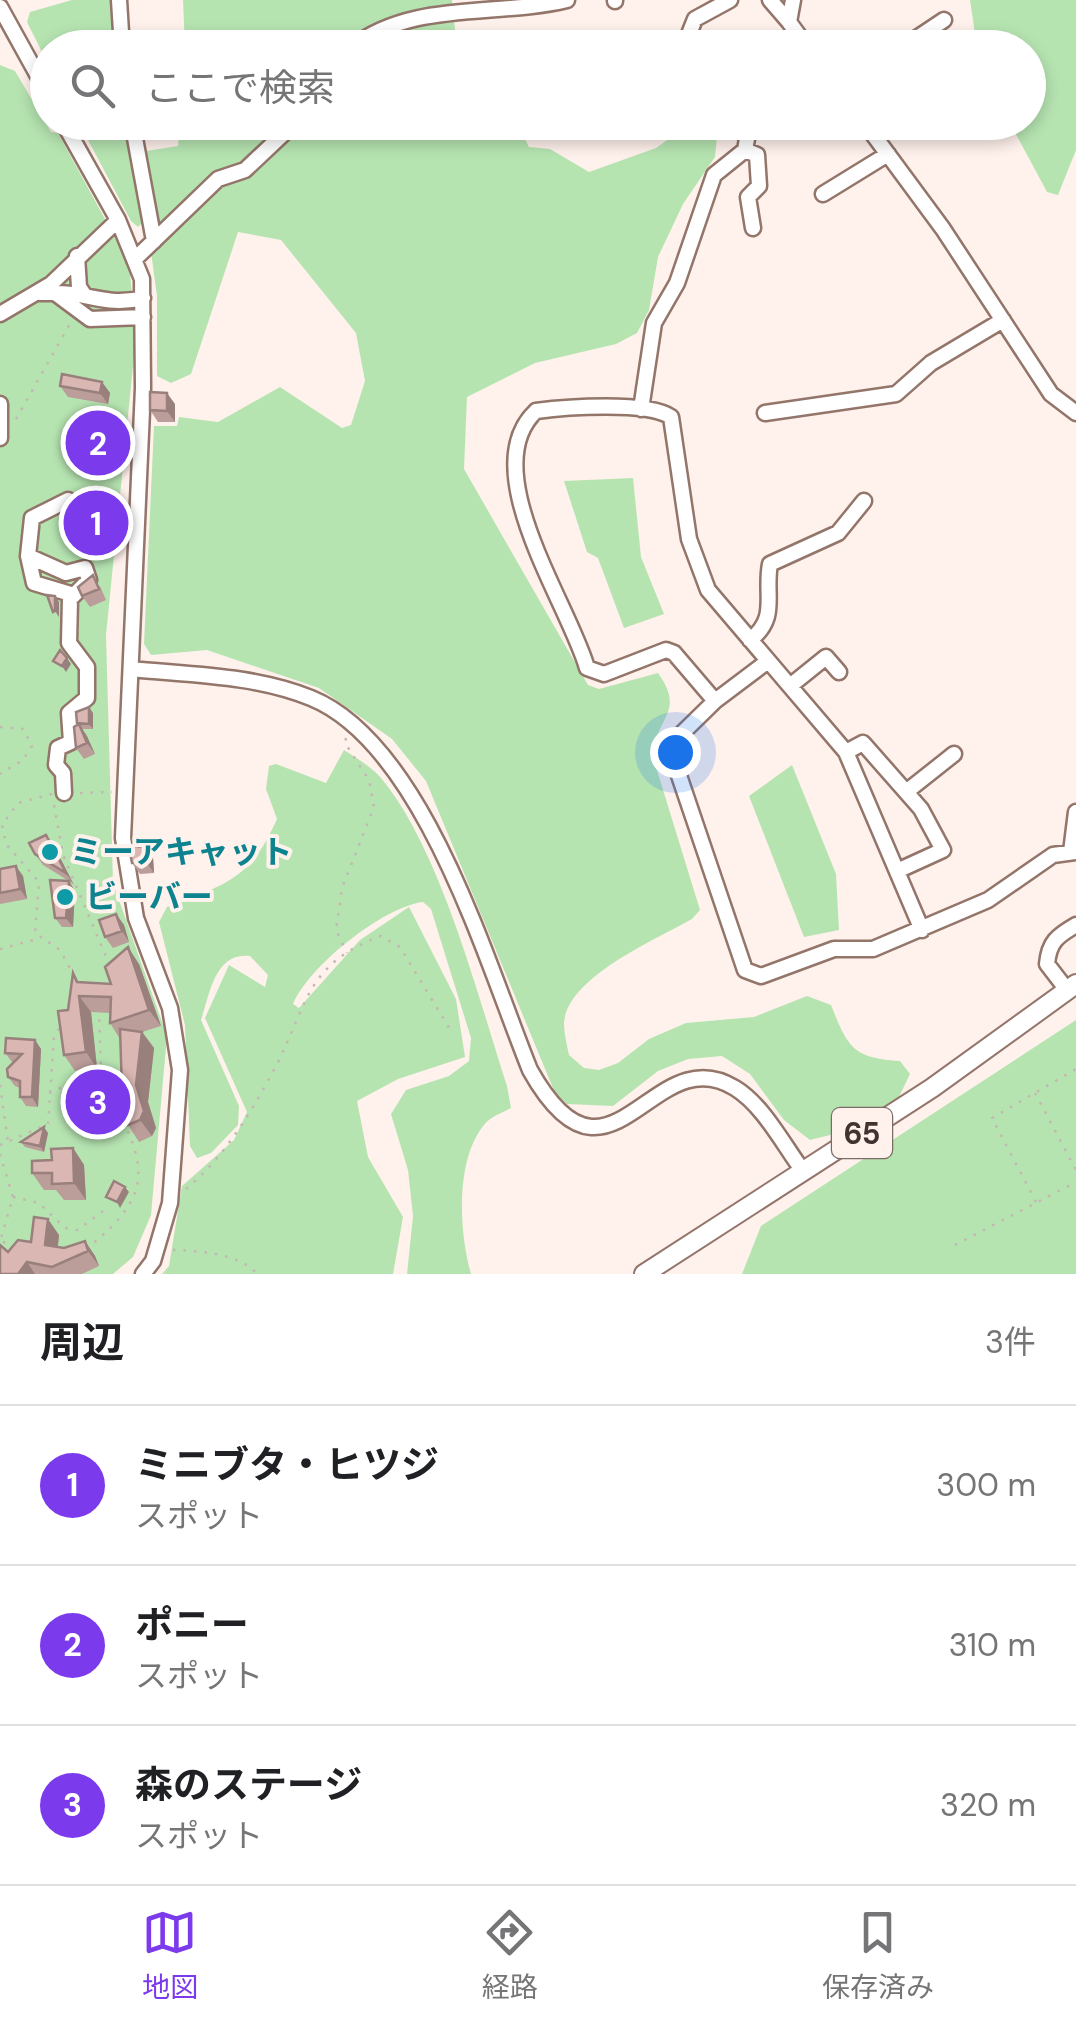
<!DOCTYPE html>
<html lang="ja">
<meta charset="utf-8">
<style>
:root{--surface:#fff;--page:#f6f6f6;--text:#202124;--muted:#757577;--line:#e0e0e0;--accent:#7c3aed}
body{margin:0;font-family:"DM Sans","Noto Sans JP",sans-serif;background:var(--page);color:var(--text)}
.you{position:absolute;left:675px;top:752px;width:35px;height:35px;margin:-25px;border:8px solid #fff;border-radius:50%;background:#1a73e8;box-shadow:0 0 0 15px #1a73e833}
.badge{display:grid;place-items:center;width:65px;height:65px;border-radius:50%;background:var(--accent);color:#fff;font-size:32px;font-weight:700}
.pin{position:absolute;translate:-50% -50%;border:5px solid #fff;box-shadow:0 2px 10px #0006}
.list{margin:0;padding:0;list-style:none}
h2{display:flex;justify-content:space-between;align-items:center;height:130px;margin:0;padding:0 40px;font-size:42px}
h2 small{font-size:32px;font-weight:400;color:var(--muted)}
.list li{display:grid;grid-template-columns:65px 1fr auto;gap:30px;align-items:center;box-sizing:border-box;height:160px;padding:0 40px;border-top:2px solid var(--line)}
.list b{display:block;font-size:38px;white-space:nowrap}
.list p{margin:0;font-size:32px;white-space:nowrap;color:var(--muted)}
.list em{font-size:32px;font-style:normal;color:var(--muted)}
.icon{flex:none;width:55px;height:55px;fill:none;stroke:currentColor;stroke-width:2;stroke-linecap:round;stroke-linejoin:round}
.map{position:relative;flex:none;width:1076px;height:1274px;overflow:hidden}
.search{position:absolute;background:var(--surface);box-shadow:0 5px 15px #0003;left:30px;right:30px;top:30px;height:110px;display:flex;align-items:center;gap:25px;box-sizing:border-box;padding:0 35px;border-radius:55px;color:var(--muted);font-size:38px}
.sheet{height:610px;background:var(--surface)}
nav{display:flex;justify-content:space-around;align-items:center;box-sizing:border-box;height:140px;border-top:2px solid var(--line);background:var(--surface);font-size:28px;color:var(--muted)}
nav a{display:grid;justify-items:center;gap:5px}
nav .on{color:var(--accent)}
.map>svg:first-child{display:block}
.green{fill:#b6e4b1}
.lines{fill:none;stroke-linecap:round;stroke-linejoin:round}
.minor-casing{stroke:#93756a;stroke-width:19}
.major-casing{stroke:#93756a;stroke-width:22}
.path{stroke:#c4b6b1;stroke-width:2.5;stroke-dasharray:2.5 8;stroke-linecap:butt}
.minor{stroke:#fff;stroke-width:14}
.major{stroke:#fff;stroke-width:18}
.wall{fill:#bb9d9a}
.shaded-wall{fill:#99807d}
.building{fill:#dab7b3;stroke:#99807d;stroke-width:2.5}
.culture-dot{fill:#0f9aa8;stroke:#fff1ec;stroke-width:4}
.labels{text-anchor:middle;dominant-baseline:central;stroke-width:8;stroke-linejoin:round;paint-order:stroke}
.shield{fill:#fff1ec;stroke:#7a6d68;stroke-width:2.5}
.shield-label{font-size:30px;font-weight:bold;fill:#413430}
.culture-label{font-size:32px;font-weight:bold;fill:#0d838f;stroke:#fff1ec;text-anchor:start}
</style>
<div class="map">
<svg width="1076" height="1274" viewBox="0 0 1076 1274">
<rect width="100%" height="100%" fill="#fff1ec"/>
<path class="green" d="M72 0H114L116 47 48 48 47 62 27 22 30 12Z
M183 0H452L456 39 437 48 185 47Z
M970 0H1076V150L1058 195 1047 192 1010 123 1028 122V48L977 47Z
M0 65 15 71 51 132 58 133 129 263 136 336 106 635 113 883 167 1036 151 1215 133 1257 113 1274H0Z
M516 122 529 147 550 149 589 172 656 148 691 123 718 126 715 157 683 204 658 257 649 310 637 333 616 344 535 363 467 397 464 469 588 685 599 689 658 673C685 711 658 716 652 754L700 910 692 919C657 939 567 977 564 1023 564 1033 567 1045 569 1055L584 1068 599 1070 618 1063 649 1039 686 1023 754 1017 807 996 831 1005C848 1048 853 1058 900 1061L910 1074 898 1099 830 1135 810 1140 784 1120 750 1074 722 1056 688 1059 658 1071 613 1106 567 1104 555 1093 426 781 392 739 319 688 207 650 151 655 144 644 154 426H177L179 417 218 422 280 387 342 428 351 425 365 381 356 333 281 240 238 232 191 374 171 383 157 376V296L151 252 174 226 159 223 146 151 178 146 180 123Z
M79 123H128L144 221 138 227 131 221Z
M633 478 641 557 664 614 624 628 598 558 587 552 564 481Z
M344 750C356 758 372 767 381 778 440 848 478 997 507 1086L511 1108C502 1113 490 1117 484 1125 455 1160 459 1233 471 1274H407L413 1216 408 1170 391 1114 406 1090 449 1076 469 1061 471 1038 431 909 423 902C383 907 309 966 293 1004L299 1008 360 940 409 907 456 999 465 1057 398 1079 357 1101 368 1157 403 1217 393 1274H162L169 1266 182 1186 234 1140 247 1112 205 1018 229 965 265 987 268 975 250 956C215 952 210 993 201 1020L239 1106 238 1125 211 1153 197 1158 190 1146 185 1025 159 922 167 907C226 884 250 880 277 819L266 789 269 766 276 764 326 783Z
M792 765 836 874 839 930 804 937 749 796Z
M1076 1020V1274H742L761 1226Z"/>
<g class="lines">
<g class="minor-casing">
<path id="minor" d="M119 0 122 48
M770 0 789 22
M793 0 789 22 808 48
M615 1V0
M0 7 48 94
M687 39 695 19 730 0
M351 48C412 0 497 17 567 0
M902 48 944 20
M63 122 118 220 142 279 143 388 123 838 136 918 170 1008 180 1070 170 1203 153 1261 143 1274
M132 122 154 241
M864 122 943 229 1051 394 1076 413
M745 150 757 155 759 186 748 197 753 228
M823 194 888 154
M77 256 79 287 85 296
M136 258 218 179 245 170 296 122
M40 293H55L90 319 143 317
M56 293C91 293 107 307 143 298
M0 314 51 284 118 220
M0 404V438
M641 409 654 323 677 283 714 175 745 150 750 122
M765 413 896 394 931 363 1003 320
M28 556 32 518 68 500
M750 640C779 618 764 595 770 564L838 533 864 501
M768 661 715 701 669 746 745 970 761 976 834 949H873L988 900 1053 855 1076 852
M131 669C191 675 254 675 311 698 424 744 487 964 530 1070 610 1213 652 1036 735 1088 763 1105 783 1144 803 1171
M790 686 826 657 839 672
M715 701 674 653 666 650 604 674 587 668C569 604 474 469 536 411 565 407 648 401 671 417L689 539 708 590 846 752 922 930
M846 752 863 743 921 809 943 850 897 871
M906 792 954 754
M64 793 63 773 56 765 58 748 71 742 69 713 87 698V667L69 643 70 599 89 580 85 568 66 573 28 556 34 583 74 595
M1071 852 1076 812
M1067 990 1047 964C1049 942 1057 936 1076 925"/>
</g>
<g class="major-casing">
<path id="major" d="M644 1274 932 1088 1076 984"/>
</g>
<path class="path" d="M16 419 71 322
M0 727 23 729 32 746 23 760 0 774
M346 738 345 743 369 780 374 807 342 888 336 930 347 953
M80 793 112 792
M52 794 18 803 2 825 6 844 39 882 35 933 60 950 78 983
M54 805 63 855 110 966
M0 949 41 938
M0 1085 8 1142
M49 1093 101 1070 99 1010
M1035 1093 1076 1170
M0 1145 48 1124 54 1037 60 1027
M0 1154 13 1197 0 1242
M186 1189C226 1156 253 1109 277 1064 308 1003 306 964 381 936L400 947 451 1031
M13 1197 39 1203 65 1228 78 1230 103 1211
M1036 1202 992 1118 1076 1069
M3 1242 15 1247
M955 1245 1076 1182
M86 1249C170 1184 136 1154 101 1072
M173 1250C198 1251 240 1253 257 1274"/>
<use href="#minor" class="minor"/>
<use href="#major" class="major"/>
</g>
<path class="wall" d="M102 382 110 393 108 404 68 397 60 386Z
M175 404V422H158L150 410Z
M94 419 98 424 108 460 97 463 93 457Z
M99 494 103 499 100 547 88 546 84 540Z
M100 586 106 600 90 607 82 596Z
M93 713V729H82L95 754 84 759 76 748 77 723Z
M54 846 74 885 69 881 75 891 73 927H62L55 918 69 881 43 865 35 854Z
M153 857 154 873 140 874 132 863Z
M0 869 23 876 27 899 0 904Z
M116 914 124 925 129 942 113 948 105 937Z
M139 964 161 1026 142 1032 154 1048 148 1102 156 1128 152 1136 139 1142 128 1125 122 1091 120 1039 110 1023V1013L91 1012 97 1068 75 1071 64 1055 73 973 79 982 111 984Z
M35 1040 41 1049 38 1107 26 1106 20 1097V1088L15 1086 8 1077 14 1062H12L5 1053Z
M106 1098 102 1117 91 1116 83 1105Z
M48 1133 44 1152 25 1147 21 1142Z
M73 1148 84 1165 86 1200H64L56 1190H44L32 1173Z
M59 1235 58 1247 64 1248 85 1241 95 1256 99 1266 82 1274H0L8 1252 31 1242Z"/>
<path class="shaded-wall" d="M102 382 110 393 108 404 100 393Z
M167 393 175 404V422L167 411Z
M94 419 98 424 108 460 104 454Z
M99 494 103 499 100 547 96 541Z
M55 596 59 602V617L55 611Z
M67 658 71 664 66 672 62 666Z
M89 707 93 713V729L89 724Z
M79 724 87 736 95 754 87 743Z
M46 835 54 846 74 885 66 873Z
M145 846 153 857 154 873 146 862Z
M16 866 23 876 27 899 20 889Z
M69 881 75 891 73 927 66 918Z
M116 914 124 925 129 942 122 931Z
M128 947 139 964 161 1026 149 1010Z
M79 996 91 1012 97 1068 86 1052Z
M142 1032 154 1048 148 1102 156 1128 152 1136 140 1120 136 1085Z
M35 1040 41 1049 38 1107 32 1097Z
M98 1087 106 1098 102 1117 94 1105Z
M44 1127 48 1133 44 1152 40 1146Z
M73 1148 84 1165 86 1200 74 1183Z
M125 1187 129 1192 120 1208 117 1202Z
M48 1219 59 1235 56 1260 45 1245Z
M85 1241 95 1256 99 1266 88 1251Z
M27 1262 35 1274H18Z"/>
<path class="building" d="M62 374 102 382 100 393 60 386Z
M150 392 167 393V411L150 410Z
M94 419 104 454 93 457 83 421Z
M87 493 99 494 96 541 84 540Z
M93 575 99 589 82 596 78 587Z
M47 595 55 596V611L53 612Z
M60 650 67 658 62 666 53 661Z
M89 707V724L77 723 76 712Z
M79 724 87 743 76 748 74 727Z
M46 835 66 873 35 854 29 843Z
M145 846 146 862 132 863 129 847Z
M16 866 20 889 0 893V869Z
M50 880 69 881 66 918H55Z
M116 914 122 931 105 937 99 920Z
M128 947 149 1010 110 1023 111 997 79 996 86 1052 64 1055 58 1011 68 1010 73 973 77 982 111 984 105 967Z
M120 1029 142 1032 136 1085 144 1111 140 1120 128 1125 114 1095 122 1091Z
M6 1038 35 1040 32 1097H20V1081L8 1077 7 1069 22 1054 5 1053Z
M88 1081 98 1087 94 1105H83Z
M44 1127 40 1146 21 1142Z
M73 1148 74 1183 52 1184V1173H32V1161L52 1160 51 1149Z
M114 1181 125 1187 117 1202 106 1197Z
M34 1217 48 1219 45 1245 64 1248 85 1241 88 1251 52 1267 27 1262 18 1274H0V1245L8 1252 18 1240 31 1242Z"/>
<g class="culture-dot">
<circle cx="50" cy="852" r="10"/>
<circle cx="65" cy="897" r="10"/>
</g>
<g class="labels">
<rect class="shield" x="832" y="1108" width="60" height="50" rx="8"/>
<g class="shield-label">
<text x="862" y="1133">65</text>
</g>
<g class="culture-label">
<text x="70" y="852">ミーアキャット</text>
<text x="85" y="897">ビーバー</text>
</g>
</g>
</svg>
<div class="you"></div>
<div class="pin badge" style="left:96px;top:523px">1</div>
<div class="pin badge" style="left:98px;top:443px">2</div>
<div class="pin badge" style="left:98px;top:1102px">3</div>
<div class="search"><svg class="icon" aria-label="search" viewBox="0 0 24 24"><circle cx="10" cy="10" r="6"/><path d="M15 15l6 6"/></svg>ここで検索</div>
</div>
<section class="sheet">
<h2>周辺<small>3件</small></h2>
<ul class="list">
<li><span class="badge">1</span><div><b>ミニブタ・ヒツジ</b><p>スポット</p></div><em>300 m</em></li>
<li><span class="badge">2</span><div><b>ポニー</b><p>スポット</p></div><em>310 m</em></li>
<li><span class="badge">3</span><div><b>森のステージ</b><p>スポット</p></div><em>320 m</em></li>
</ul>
</section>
<nav>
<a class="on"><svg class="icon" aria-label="map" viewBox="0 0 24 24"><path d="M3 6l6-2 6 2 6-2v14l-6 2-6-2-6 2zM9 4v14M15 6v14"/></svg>地図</a>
<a><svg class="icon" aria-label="directions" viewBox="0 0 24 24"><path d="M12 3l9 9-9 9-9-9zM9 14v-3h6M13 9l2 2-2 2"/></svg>経路</a>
<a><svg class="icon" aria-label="saved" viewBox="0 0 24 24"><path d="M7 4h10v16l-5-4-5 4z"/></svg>保存済み</a>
</nav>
